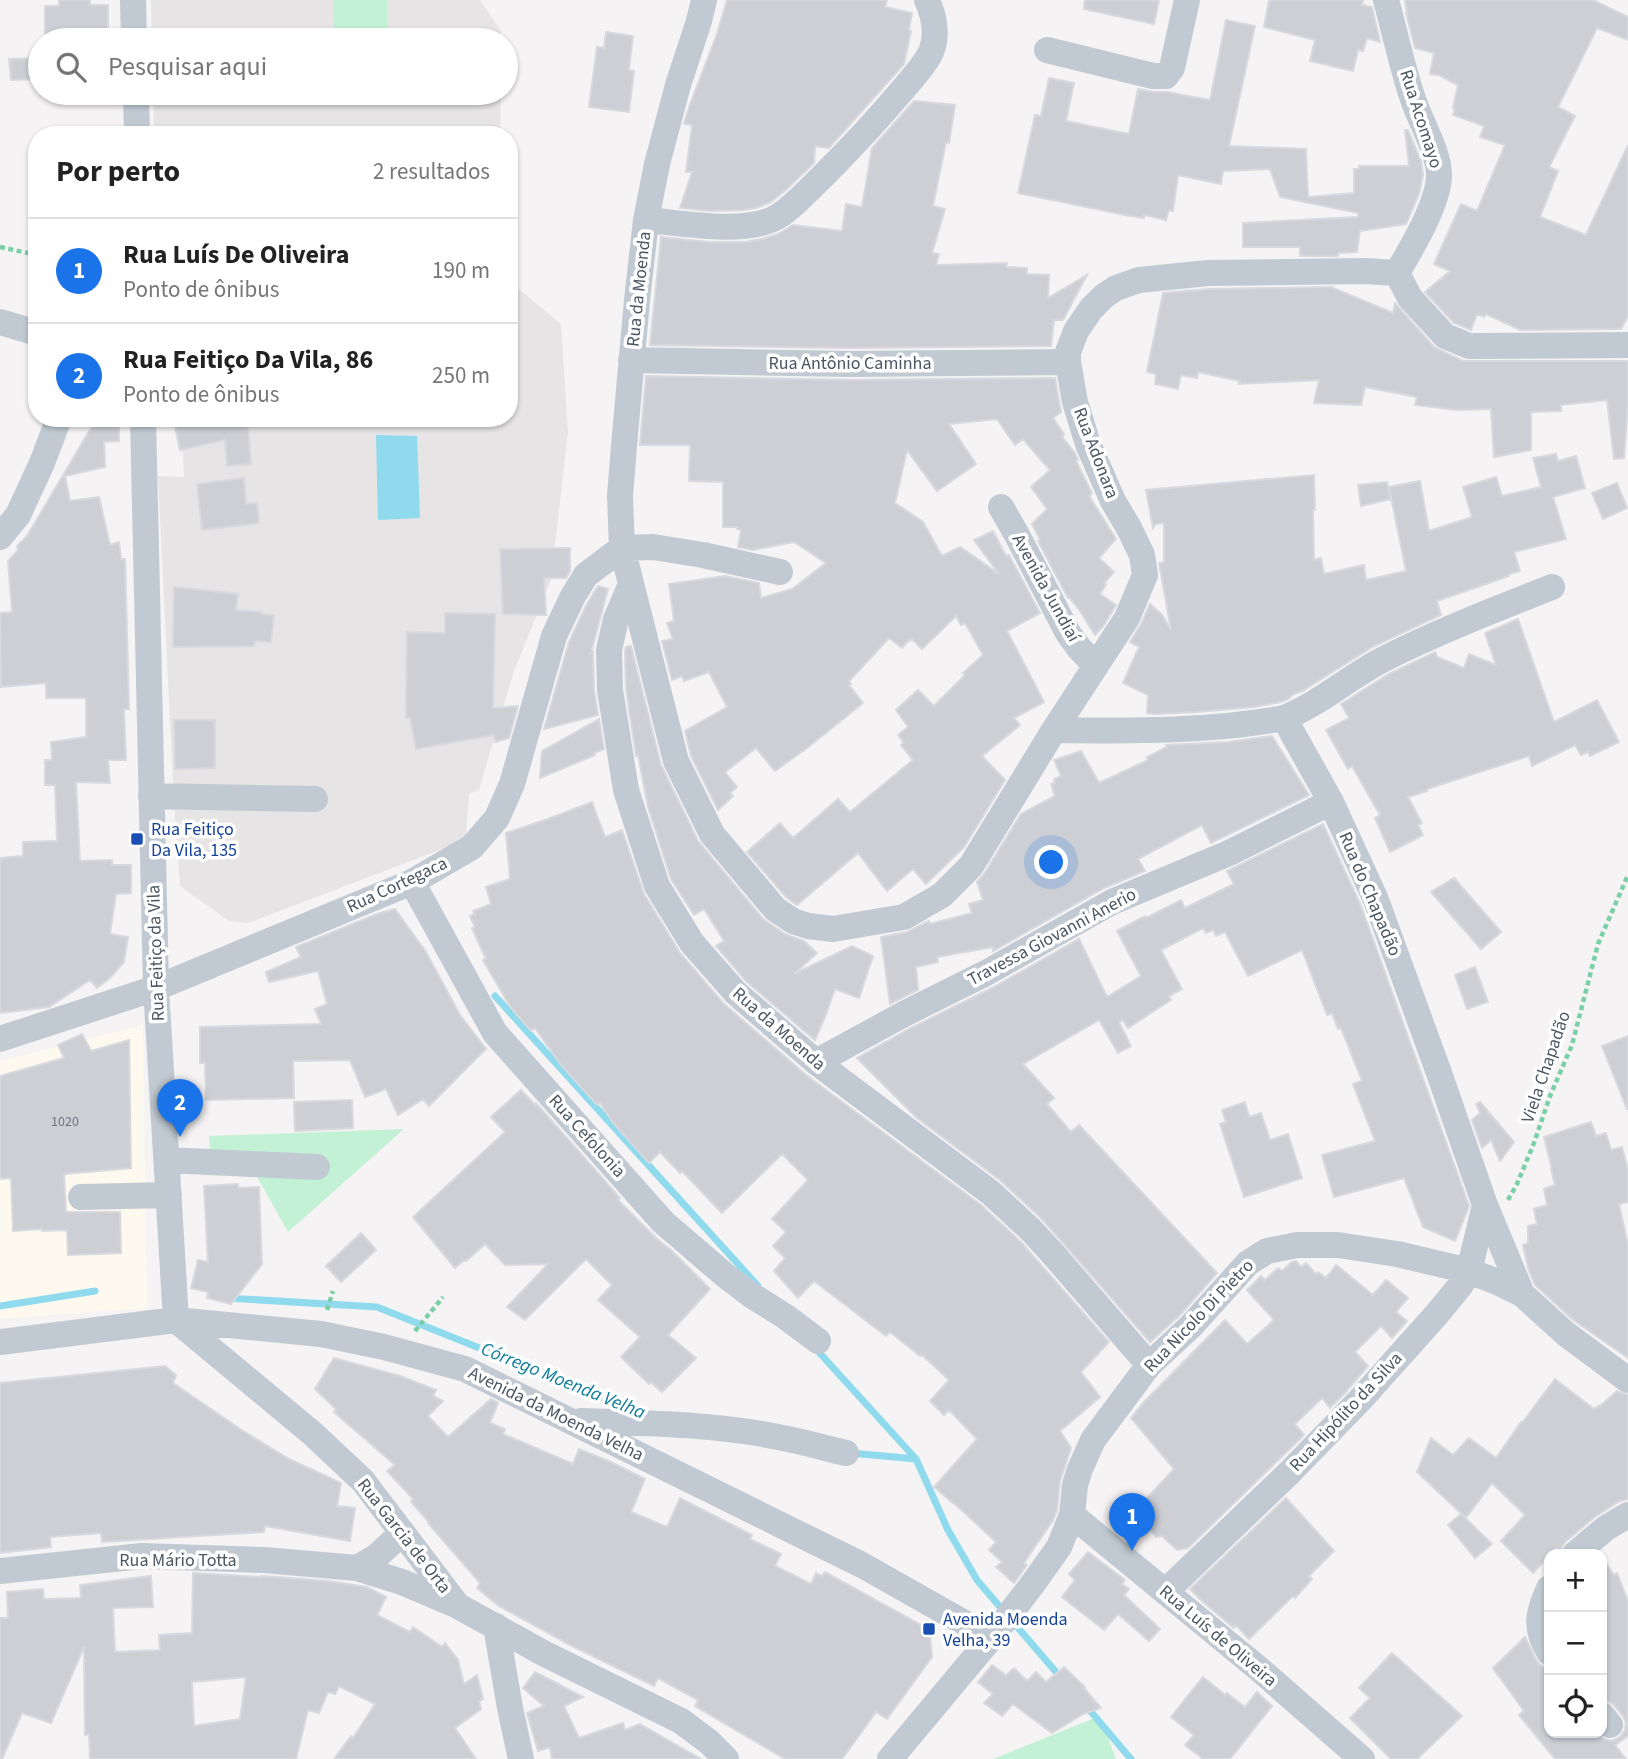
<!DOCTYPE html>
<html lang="pt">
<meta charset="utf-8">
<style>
:root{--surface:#fff;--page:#f2f2f2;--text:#222;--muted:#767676;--line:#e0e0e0;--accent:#1a73e8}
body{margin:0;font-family:"Source Sans 3",sans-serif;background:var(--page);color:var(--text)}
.controls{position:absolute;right:21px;bottom:21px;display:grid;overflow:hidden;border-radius:14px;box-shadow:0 2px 5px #0004}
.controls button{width:63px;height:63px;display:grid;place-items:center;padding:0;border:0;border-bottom:2px solid var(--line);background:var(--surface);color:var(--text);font:35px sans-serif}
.you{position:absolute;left:1052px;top:863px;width:24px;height:24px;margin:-18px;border:5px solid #fff;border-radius:50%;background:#1a73e8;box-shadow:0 0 0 10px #1a73e833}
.badge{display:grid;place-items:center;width:46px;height:46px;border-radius:50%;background:var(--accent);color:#fff;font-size:23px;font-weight:700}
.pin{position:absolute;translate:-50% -58px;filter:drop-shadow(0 2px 4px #0008)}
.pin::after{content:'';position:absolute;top:37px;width:24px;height:21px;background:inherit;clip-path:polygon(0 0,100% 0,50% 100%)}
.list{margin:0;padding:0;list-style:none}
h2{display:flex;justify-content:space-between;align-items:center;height:91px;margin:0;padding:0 28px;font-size:30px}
h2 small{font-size:23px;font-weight:400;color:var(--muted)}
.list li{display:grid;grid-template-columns:46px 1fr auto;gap:21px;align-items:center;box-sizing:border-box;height:105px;padding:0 28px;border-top:2px solid var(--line)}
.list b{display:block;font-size:26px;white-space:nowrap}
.list p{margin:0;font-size:23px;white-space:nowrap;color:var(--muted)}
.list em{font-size:23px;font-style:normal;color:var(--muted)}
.icon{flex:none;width:38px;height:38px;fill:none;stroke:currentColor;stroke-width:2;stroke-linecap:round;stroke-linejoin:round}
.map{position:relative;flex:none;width:1628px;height:1759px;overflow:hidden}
.search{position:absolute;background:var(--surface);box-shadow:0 2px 5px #0004;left:28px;top:28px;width:490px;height:77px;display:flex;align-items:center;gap:18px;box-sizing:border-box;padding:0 24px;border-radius:38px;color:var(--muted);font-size:26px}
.panel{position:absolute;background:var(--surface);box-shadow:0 2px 5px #0004;left:28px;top:126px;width:490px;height:301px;border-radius:28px}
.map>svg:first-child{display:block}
.commercial{fill:#fdf9ef}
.education{fill:#e6e4e5}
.green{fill:#c3f1d5}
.water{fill:#90daee}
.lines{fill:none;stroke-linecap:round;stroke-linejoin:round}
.stream{stroke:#90daee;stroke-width:7}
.building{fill:#cdcfd5;stroke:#d7d9de;stroke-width:2;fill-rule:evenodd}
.path{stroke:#7ad0a6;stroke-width:4.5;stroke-dasharray:5 3.5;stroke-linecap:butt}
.minor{stroke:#c1cad2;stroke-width:26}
.transit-dot{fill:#1a4fb4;stroke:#fff;stroke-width:2.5}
.labels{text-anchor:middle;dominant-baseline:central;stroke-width:7;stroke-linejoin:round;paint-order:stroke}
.number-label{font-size:14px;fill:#6b747e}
.street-label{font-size:18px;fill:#4a5661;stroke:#fff}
.transit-label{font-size:18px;fill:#164399;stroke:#fff;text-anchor:start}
.water-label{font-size:19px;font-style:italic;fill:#0c7c9b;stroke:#fff}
</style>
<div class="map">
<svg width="1628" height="1759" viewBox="0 0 1628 1759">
<rect width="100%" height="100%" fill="#f5f3f3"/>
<path class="commercial" d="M143 1025 147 1308 0 1319V1061Z"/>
<path class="education" d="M151 0H480L501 31V40H152Z
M153 93H501L500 135H154Z
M509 281 561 324 568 432 551 580 514 671 479 790 469 794 466 835 450 846 248 923 229 921 180 886 174 803 158 476 184 477 181 418H509Z"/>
<path class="green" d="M333 0H387L388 40H334Z
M404 1129 288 1232 251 1166 210 1150 209 1136Z
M1100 1716 1116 1759H993Z"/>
<path class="water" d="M376 435 417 436 420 518 378 520Z"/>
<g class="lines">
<path class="stream" d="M495 996 758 1286
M227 1298 377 1307 639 1412
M0 1306 95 1291
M816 1349 916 1459
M851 1453 916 1459 948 1530 977 1580 1062 1679
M1086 1706 1131 1759"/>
</g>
<path class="building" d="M59 0H90V5H108V40H45V6H59Z
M727 0H887L885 7 912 13 909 30 911 31 904 64 829 148 815 146 814 163 788 188 771 202 756 208 743 210 711 211 680 208 692 172H686L692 125 684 124 689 107 717 34Z
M1085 0H1159L1154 24 1084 9Z
M1269 0H1363L1362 5 1372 7 1380 42 1367 38 1363 51 1358 50 1353 71 1310 61 1315 40 1264 27Z
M1405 0H1593L1628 17V40L1597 28 1558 107 1575 116 1549 167 1558 171 1540 217 1586 235 1628 145V316L1621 329 1520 330 1486 314 1484 317 1477 314 1471 330 1454 323 1425 292 1450 271 1434 264 1461 204 1477 211 1505 145 1480 137 1484 126 1453 115 1455 109 1453 108 1458 85 1439 75 1430 74 1434 53 1415 48 1406 13H1407Z
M1226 20 1255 26 1229 146 1306 149 1308 197 1354 193V169H1359V166H1409L1405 130H1408L1421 161 1423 175 1419 194 1406 224 1360 231 1357 252 1338 253V256H1300V247H1243V223L1358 217V213L1280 197 1270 169 1223 171 1221 184 1178 175 1173 211 1169 210 1166 220 1144 215V218L1125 215 1018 193 1035 115 1041 116 1049 78 1074 83 1066 121 1129 134 1138 89 1153 92H1167L1210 100Z
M606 32 633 36 629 70 634 71 629 112 589 107 597 47 604 48Z
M40 58V79L11 80 9 59Z
M914 101 955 105 949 143 946 142 933 206 945 209 932 253 939 254 936 265 1007 263 1006 267 1027 268V274L1049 275 1048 298 1087 275 1063 320H1054L1051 346 850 348 650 345 661 237 709 242H745L762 239 778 234 793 225 842 231 846 204 862 207 872 148Z
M1333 287V288L1393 313 1395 303 1434 347 1463 361H1628V404L1624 458 1614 459 1607 400 1561 405V411L1531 412V450L1494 457 1491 409 1457 410 1415 405 1417 397 1365 387 1361 405 1314 403 1319 380 1239 384 1240 381 1198 372 1197 378 1181 375 1178 389 1155 384 1156 374 1147 372 1163 293 1209 289Z
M646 376 850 380 1055 378 1061 412 1053 418 1064 434 1062 437 1075 453 1078 460 1076 461 1092 493 1089 496 1116 539 1099 558 1114 572 1104 583 1106 585 1100 594 1116 605 1104 625 1095 635 1080 611 1069 597 1068 598 1038 541 1040 540 1032 524 1047 509 1031 487 1050 470 1023 439 1015 445 997 419 949 424 976 464 937 491 907 450 895 503 923 522 942 556 960 547 999 574 974 540 993 531 1006 556 1009 555 1040 613 1007 631 1044 702 1014 718 1020 725 982 756 1005 780 964 847 926 884 913 869 887 891 858 853 797 905 786 897 747 852 780 823 793 838 838 799 850 812 913 760 901 745 904 743 898 735 908 727 896 710 918 690 934 706 965 675 963 673 983 655 965 623 961 625 956 616 922 649 912 639 910 641 909 640 902 648 889 638 849 681 851 684 849 685 863 703 807 748 775 771 756 748 725 772 737 787 730 793 733 796 718 810 691 756 685 731 727 707 709 672 684 681 682 676 672 680 662 641 673 639 667 623 674 621 669 584 725 576 759 583 761 598 792 589 826 563 794 542 753 550 738 547 741 530 737 529 738 527H723V482L689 481 690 445H640Z
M97 418H119V441L104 442 105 467 65 476 70 501 99 497 110 545 119 542 121 559H125L129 709H124L126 760H108L110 783 76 782 80 861 112 860V865H131V893L116 894 110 934 128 937 124 962 110 978 97 988 90 980 49 1007 0 1013V858L23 856V842L57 841 55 785H45V760H52L51 742 86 737V698H46V683L1 687 0 613 12 612 8 561 18 550 17 546 27 536Z
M173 418H244L245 425H248L251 464 227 466 225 440 180 450Z
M1556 454 1558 461 1576 456 1585 488 1553 497 1566 539 1514 552 1520 571 1509 574V576L1437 601 1441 615 1374 646 1302 691 1292 695 1290 698 1281 702 1254 707 1197 712 1155 714 1147 713 1148 695 1123 683 1139 647 1130 642 1141 624 1150 604 1162 615 1171 630 1159 563 1164 562V523L1156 524 1153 528 1146 490 1314 475 1315 510H1313L1314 560 1321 558 1324 574 1364 565 1366 580 1406 571 1389 487 1420 481 1429 531 1472 517 1463 487 1496 477 1502 496 1541 487 1533 458Z
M244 478 246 504 257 503 259 523 202 530 197 484Z
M1387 482 1391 499 1361 506 1358 485Z
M1617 483 1627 508 1603 519 1592 493Z
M570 548V571L566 578H544L546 615 503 614 500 549Z
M598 586 608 589 591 653 593 652 594 690 598 715 544 729 569 642 587 604Z
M174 587 238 594 236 610 261 612V614L274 615 271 642 255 641 254 646 173 647Z
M445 613 495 614 493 708 518 706 509 738 495 742 494 735 416 749 410 718H406L407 632 445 633Z
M1518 619 1554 722 1597 700 1619 742 1590 756 1588 752 1581 755 1575 745 1532 766 1529 756 1427 789V791L1408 797 1422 823 1418 825 1423 835 1390 852 1375 818 1380 815 1352 766 1348 769 1326 730 1349 718 1341 704 1389 674 1435 652 1437 657 1464 668 1469 654 1496 665 1485 633Z
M631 646 661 765 698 841 763 919 785 934 804 941 817 953 794 974 852 946 873 956 859 998 835 989 825 1017 815 1040 747 982 716 946 724 941 704 909 694 915 671 879 648 807 638 755 636 756 626 689 625 652 626 647Z
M599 719 604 749 594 753 595 755 540 778 542 751Z
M174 720H215V768L175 769Z
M1272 736 1309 795 1211 843 1202 825 1138 859 1145 871 1104 888 993 951V947L937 957 938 962 916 967 918 990 890 1004 881 937 907 932 929 921 930 924 972 913 969 904 983 900 977 882 984 874 1021 814 1055 796 1051 784 1055 783 1054 779 1061 776 1054 760 1081 751 1099 783 1148 760 1147 757 1167 747 1166 745 1228 742Z
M592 802 605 837 622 830 644 894 680 953 724 1004 806 1075 981 1205 1020 1241 1109 1342 1081 1372 1100 1397 1060 1431 1071 1448 1060 1481 1057 1511 1053 1520 1024 1563 1027 1565 1014 1583 996 1567 1002 1562 989 1550 996 1542 966 1514 934 1487 977 1439 949 1410 944 1415 930 1401 949 1380 921 1354 920 1356 890 1332 886 1336 814 1281 798 1298 774 1271 785 1258 773 1246 786 1232 772 1219 808 1180 782 1154 722 1213 682 1171 680 1173 660 1152 649 1163 614 1124 600 1103 597 1105 561 1065 535 1028 531 1031 511 1008 483 960 486 959 472 928 475 927 470 916 475 914 473 911 491 904 486 887 510 879 506 833 548 819Z
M1323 824 1361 906 1469 1206 1455 1241 1423 1227 1404 1178 1334 1197 1322 1155 1375 1141 1353 1084 1362 1081 1341 1028 1338 1029 1332 1013 1327 1015 1302 950 1248 976 1225 932 1216 936 1213 930 1206 933 1203 928 1161 950 1182 989 1169 996 1171 1000 1128 1028 1123 1020 1119 1022 1131 1046 1118 1053 1099 1020 1023 1064 1054 1098 1047 1104 1071 1132 1079 1125 1217 1273 1180 1315 1150 1342 1042 1219 1000 1180 917 1118 857 1058 911 1028 994 987 1079 939 1107 997 1141 976 1117 931 1145 916 1146 918 1181 900 1185 908 1234 884 1227 871Z
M1454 878 1501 932 1481 949 1431 892Z
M395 909 426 952 460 1015 486 1049 429 1106 423 1099 398 1115 386 1089 365 1097 350 1060 293 1061 294 1098 206 1100 205 1063H200V1027L321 1024 315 1009 327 1004 318 971 269 982 266 972 301 957 296 947 377 914Z
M1475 967 1488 1002 1467 1009 1455 975Z
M82 1034 91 1051 129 1040 131 1168 64 1174 66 1212H120L121 1253 68 1255 67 1230 42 1231V1229L13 1231 11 1178 0 1179V1076L64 1058 58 1045Z
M1628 1036V1109H1627L1602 1046Z
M521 1090 535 1105 536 1103 620 1198 618 1200 657 1239 671 1250 710 1289 668 1335 696 1358 662 1392 651 1382 649 1384 621 1357 640 1337 598 1300 612 1285 586 1259 525 1320 507 1307 548 1264 505 1265 485 1244 466 1261 464 1260 455 1268 413 1217 505 1132 491 1117Z
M352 1100 353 1128 295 1131 294 1102Z
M1245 1102 1249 1117 1261 1113 1270 1140 1288 1134 1302 1178 1244 1197 1220 1124 1226 1122 1222 1110Z
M1480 1102 1514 1142 1500 1161 1491 1140 1482 1148 1472 1120 1480 1113 1476 1104Z
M1591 1122 1596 1136 1606 1133 1611 1150 1622 1147 1628 1169V1202L1619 1204 1628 1245V1358L1572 1319 1535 1285 1528 1268 1523 1245 1528 1243V1226L1537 1224 1534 1209 1547 1205 1544 1189 1555 1185 1551 1169H1552L1544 1137Z
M238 1184V1188L259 1187 262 1264 231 1304 207 1298 208 1292 191 1288 198 1260 208 1262 204 1186Z
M361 1233 376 1250 341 1282 326 1266Z
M1296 1261 1301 1267 1306 1263 1316 1274 1318 1272 1326 1278 1336 1265 1373 1295 1386 1280 1408 1298 1396 1312 1407 1321 1392 1338 1381 1326 1355 1352 1368 1366 1344 1394 1330 1408 1322 1398 1295 1424 1304 1435 1188 1548 1177 1550 1162 1536 1156 1537 1142 1519 1146 1499 1174 1469 1131 1418 1145 1401 1225 1320 1247 1344 1274 1320 1247 1290 1261 1276 1265 1280 1278 1268 1282 1271 1292 1262Z
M334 1358 400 1376 436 1390 433 1396 443 1401 428 1416 448 1437 491 1399 498 1403 490 1423 505 1429 503 1434 573 1464 579 1449 613 1463 645 1479 631 1512 667 1527 680 1498 752 1535 750 1539 781 1554 775 1566 811 1584 816 1573 822 1576 825 1572 923 1626 930 1635 932 1657 887 1719 876 1712 842 1759H785L695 1706 698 1700 658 1678 654 1686 570 1645 499 1606 477 1588 480 1583 428 1523 429 1522 411 1502 413 1499 387 1471 395 1465 334 1412 336 1409 315 1389Z
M165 1366 176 1375 173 1383 243 1431 289 1459 341 1483 337 1506 355 1508 350 1541 265 1526 264 1532 102 1542 101 1533 50 1537 51 1547 0 1553V1383Z
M1555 1379 1594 1409 1598 1406 1599 1407 1617 1391 1628 1395V1499L1620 1501 1596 1516 1565 1542 1560 1550 1558 1547 1549 1554V1556L1533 1573 1501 1541 1525 1515 1492 1483 1466 1518 1417 1472 1431 1438 1453 1455 1469 1438 1496 1458 1521 1422 1522 1423Z
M1286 1498 1334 1551 1309 1576 1312 1579 1295 1598 1293 1596 1249 1639 1236 1625 1234 1628 1202 1601 1190 1589Z
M1461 1514 1492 1544 1475 1558 1448 1525Z
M1088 1552 1125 1580 1122 1584 1129 1589 1124 1595 1160 1629 1149 1641 1118 1614 1104 1630 1062 1597 1075 1580 1069 1574Z
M1602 1558 1614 1575 1617 1573 1628 1601V1736L1615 1745 1626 1759H1555L1519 1715 1524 1711 1493 1668 1525 1637 1536 1660 1541 1666 1549 1668V1733H1596L1604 1739 1612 1741 1620 1737 1625 1730 1626 1723 1623 1716 1614 1705 1608 1701 1602 1700Z
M193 1573 261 1577V1576H263L328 1581 367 1587 386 1597 377 1615 410 1632 413 1627 442 1647 445 1643 458 1660 464 1684 477 1675 483 1699 479 1701 481 1709 455 1728 476 1759H334L351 1736 353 1738 375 1704 339 1686 335 1694 328 1692 319 1713 308 1710 296 1759H90L89 1734 85 1735 84 1647 51 1723 22 1713 2 1759H0V1618H8L7 1592 43 1589 44 1599 81 1598 80 1585 151 1576 153 1607 113 1608 115 1652 160 1650 159 1635 192 1633ZM246 1677 240 1719 194 1726 192 1682Z
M1392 1653 1462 1716 1417 1759H1391L1350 1718 1370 1698 1359 1688Z
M992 1665 1006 1675 1014 1668 1027 1681 1036 1672 1046 1682 1064 1667 1085 1687 1084 1688 1101 1708 1083 1714 1052 1733 1013 1704 1002 1716 984 1703 993 1694 978 1682Z
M535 1672 583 1697 564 1706 579 1738 623 1723 625 1730 640 1724 701 1759H552L550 1747 538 1751 527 1713 544 1706 523 1688Z
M1203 1677 1225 1695 1227 1693 1245 1707 1257 1692 1272 1706 1230 1759H1203L1185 1745 1194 1735 1171 1717Z"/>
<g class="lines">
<path class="path" d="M0 247 37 255
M1508 1200 1517 1184 1534 1143 1550 1096 1572 1045 1598 944 1628 875
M327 1310 333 1291
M415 1331 443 1297"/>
<path class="minor" d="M133 0 134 40
M704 0 699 21 678 85 657 164 646 220 637 300 624 446 620 496 622 548 676 761 712 834 775 909 793 921 808 926 833 929 904 917 942 895 971 866 1054 730 1127 618 1145 575 1142 555 1129 528 1113 501 1088 444 1075 402 1068 362V352L1076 331 1091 309 1104 296 1116 288 1139 280 1208 273 1365 271 1397 273 1410 298 1445 336 1469 346 1628 345
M1386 0C1395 33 1402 67 1413 99 1420 121 1439 152 1439 175 1439 203 1411 249 1397 273
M1047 50 1153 76H1166L1172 68 1187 0
M136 93 137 135
M646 220C682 223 740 234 773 219 789 212 809 189 822 177 851 148 879 118 905 87 914 76 925 65 931 52 938 35 934 16 927 0
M0 322 37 333
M631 360 850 364 1068 362
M143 418 156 988 176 1320
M1001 507 1017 535 1068 633 1079 648 1096 666
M0 537 18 515 42 463 59 418
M622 548 653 547 703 555 780 572
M631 584 616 619 609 650 610 690 626 790 657 886 692 943 736 993 816 1062 991 1193 1031 1230 1053 1254 1149 1365
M1284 718C1319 704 1348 678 1382 660 1437 632 1494 610 1552 587
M1054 730C1130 731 1209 732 1284 718L1331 802 1376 900 1439 1073 1485 1205 1522 1294
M151 796 315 799
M412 882 495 1033 663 1222 726 1276 751 1295 786 1317 818 1341
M0 1039 156 988 412 882 472 847 497 818 512 784 554 636 573 596 586 575 622 548
M816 1062 904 1014 986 973 1112 902 1229 853 1331 802
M167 1160 317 1167
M81 1197 169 1195
M176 1320 313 1434 363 1481 458 1606 545 1654 681 1721 709 1742 726 1759
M0 1342 176 1320 321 1334 384 1347 465 1369 862 1565 991 1638
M581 1421C647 1423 714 1424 778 1437 801 1441 823 1448 846 1453
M1072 1515 1259 1669 1362 1759
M1575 1554 1606 1528 1628 1515
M357 1568 376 1557 402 1533
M0 1571 142 1556 264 1560 357 1568 402 1582 456 1605
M1549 1588C1538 1613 1534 1627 1549 1652
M1165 1592 1289 1473 1360 1400 1437 1314 1460 1286 1469 1271 1485 1205
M496 1626 510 1708 521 1759
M1602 1715 1610 1725
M890 1759 991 1638 1032 1585 1059 1547 1072 1515 1075 1485 1080 1469 1093 1440 1125 1397 1149 1365 1191 1326 1248 1263 1267 1251 1297 1245H1338L1397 1254 1469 1271 1495 1281 1522 1294 1566 1334 1628 1380"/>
</g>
<g class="transit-dot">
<rect x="130" y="832" width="14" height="14" rx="3.5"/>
<rect x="922" y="1622" width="14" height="14" rx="3.5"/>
</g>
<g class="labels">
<g class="number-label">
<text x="65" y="1122">1020</text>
</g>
<g class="street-label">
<text transform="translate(1421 119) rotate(72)">Rua Acomayo</text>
<text transform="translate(639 289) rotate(-84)">Rua da Moenda</text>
<text x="850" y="363">Rua Antônio Caminha</text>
<text transform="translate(1096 453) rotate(69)">Rua Adonara</text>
<text transform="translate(1046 588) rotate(61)">Avenida Jundiaí</text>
<text transform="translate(397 885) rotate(-25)">Rua Cortegaca</text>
<text transform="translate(1370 894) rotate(67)">Rua do Chapadão</text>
<text transform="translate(1052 937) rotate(-28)">Travessa Giovanni Anerio</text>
<text transform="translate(156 953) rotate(-92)">Rua Feitiço da Vila</text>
<text transform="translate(779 1029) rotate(41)">Rua da Moenda</text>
<text transform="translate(1546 1067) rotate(-71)">Viela Chapadão</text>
<text transform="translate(587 1136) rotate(48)">Rua Cefolonia</text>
<text transform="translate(1199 1316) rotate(-46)">Rua Nicolo Di Pietro</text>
<text transform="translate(1346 1412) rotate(-47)">Rua Hipólito da Silva</text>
<text transform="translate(556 1414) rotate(26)">Avenida da Moenda Velha</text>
<text transform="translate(404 1536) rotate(52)">Rua Garcia de Orta</text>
<text x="178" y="1560">Rua Mário Totta</text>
<text transform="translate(1218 1636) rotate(40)">Rua Luís de Oliveira</text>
</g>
<g class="transit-label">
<text x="151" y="829">Rua Feitiço<tspan x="151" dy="21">Da Vila, 135</tspan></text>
<text x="943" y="1619">Avenida Moenda<tspan x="943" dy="21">Velha, 39</tspan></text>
</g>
<g class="water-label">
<text transform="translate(563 1381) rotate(22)">Córrego Moenda Velha</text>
</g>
</g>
</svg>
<div class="controls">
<button>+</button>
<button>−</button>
<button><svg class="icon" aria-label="locate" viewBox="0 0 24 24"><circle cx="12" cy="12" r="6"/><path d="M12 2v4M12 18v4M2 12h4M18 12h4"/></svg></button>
</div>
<div class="you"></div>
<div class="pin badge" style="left:1132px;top:1551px">1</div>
<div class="pin badge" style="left:180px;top:1137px">2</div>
<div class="search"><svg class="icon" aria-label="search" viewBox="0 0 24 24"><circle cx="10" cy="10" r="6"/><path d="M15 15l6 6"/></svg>Pesquisar aqui</div>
<section class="panel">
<h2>Por perto<small>2 resultados</small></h2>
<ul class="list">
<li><span class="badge">1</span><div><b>Rua Luís De Oliveira</b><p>Ponto de ônibus</p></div><em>190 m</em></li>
<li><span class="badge">2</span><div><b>Rua Feitiço Da Vila, 86</b><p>Ponto de ônibus</p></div><em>250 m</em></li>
</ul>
</section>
</div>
